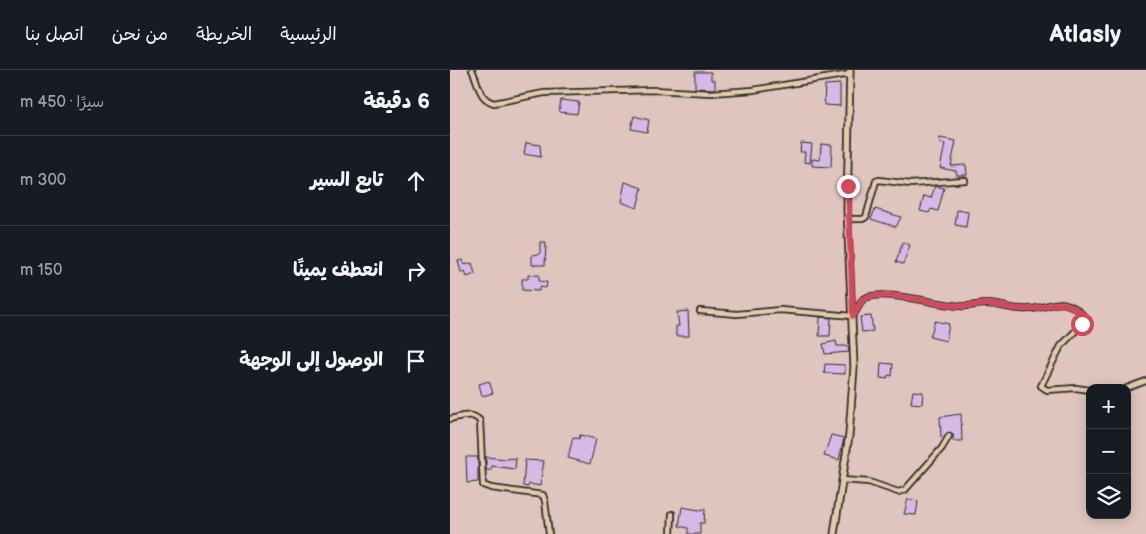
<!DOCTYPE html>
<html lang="ar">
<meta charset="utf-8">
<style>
:root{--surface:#171b24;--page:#20242c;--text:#f1f3f6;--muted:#9ea1a6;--line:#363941}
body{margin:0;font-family:"Balsamiq Sans","Playpen Sans Arabic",sans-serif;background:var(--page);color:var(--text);direction:rtl}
.controls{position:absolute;right:15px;bottom:15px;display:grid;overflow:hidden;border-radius:10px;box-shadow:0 2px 12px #0003}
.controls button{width:45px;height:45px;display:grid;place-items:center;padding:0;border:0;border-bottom:1px solid var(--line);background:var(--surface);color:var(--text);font:25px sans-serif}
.stop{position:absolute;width:15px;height:15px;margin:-11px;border:4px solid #d1495b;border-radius:50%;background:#fff}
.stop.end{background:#d1495b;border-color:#fff;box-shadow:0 1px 5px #0008}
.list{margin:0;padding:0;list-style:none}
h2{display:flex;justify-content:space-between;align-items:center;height:65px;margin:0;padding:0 20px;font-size:21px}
h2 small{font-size:16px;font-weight:400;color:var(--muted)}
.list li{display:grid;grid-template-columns:32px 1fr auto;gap:15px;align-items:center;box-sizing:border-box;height:90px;padding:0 20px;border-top:1px solid var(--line)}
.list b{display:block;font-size:19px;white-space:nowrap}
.list em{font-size:16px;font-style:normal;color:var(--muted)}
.icon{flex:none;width:28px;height:28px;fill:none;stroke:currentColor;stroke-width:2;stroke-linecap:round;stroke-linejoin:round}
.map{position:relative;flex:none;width:696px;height:464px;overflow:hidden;direction:ltr}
header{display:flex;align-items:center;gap:30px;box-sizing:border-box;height:70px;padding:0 25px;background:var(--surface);border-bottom:1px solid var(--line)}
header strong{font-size:24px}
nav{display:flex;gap:28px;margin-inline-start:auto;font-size:18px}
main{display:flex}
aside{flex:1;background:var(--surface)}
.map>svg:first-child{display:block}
.building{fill:#d6b9e7;stroke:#2b2b2b}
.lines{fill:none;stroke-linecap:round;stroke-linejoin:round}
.minor-casing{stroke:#2b2b2b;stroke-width:8}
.tertiary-casing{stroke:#2b2b2b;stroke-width:9}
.minor{stroke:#e3caab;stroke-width:4.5}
.tertiary{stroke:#e3caab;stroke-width:5.5}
.route{stroke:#d1495b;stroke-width:6}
</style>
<header>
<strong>Atlasly</strong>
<nav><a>الرئيسية</a><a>الخريطة</a><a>من نحن</a><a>اتصل بنا</a></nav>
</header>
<main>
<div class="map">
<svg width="696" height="464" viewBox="0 0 696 464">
<rect width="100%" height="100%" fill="#dfc5bd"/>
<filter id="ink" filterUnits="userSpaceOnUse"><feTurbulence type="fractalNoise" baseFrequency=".02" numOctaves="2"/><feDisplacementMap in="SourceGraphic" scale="10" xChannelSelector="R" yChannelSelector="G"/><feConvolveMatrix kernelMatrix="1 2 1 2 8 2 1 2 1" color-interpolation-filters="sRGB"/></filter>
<g filter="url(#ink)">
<path class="building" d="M245 2H261V10H265V19L245 18Z
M390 14V36L374 35 375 15Z
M111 30 129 32 127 44 109 42Z
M184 46 199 50 197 62 181 59Z
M490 68 506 71 501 96 516 95 517 105H507L506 101 490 98 495 74 489 73Z
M76 73 90 75 91 87 74 84Z
M351 73 362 74 360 93 354 92 355 82H350Z
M371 74 382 75 381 97 362 96V89L370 90Z
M175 112 192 118 187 138 171 132Z
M485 116 494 118 488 141 481 139 479 143 470 141 474 126 481 128Z
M425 139 451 147 446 157 421 149Z
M507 140 518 142 516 157 505 155Z
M90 172H96L95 195H82V185L90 184Z
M453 172 460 175 453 194 446 192Z
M12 190 14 195 22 193 25 204 17 207 15 201 11 202 8 191Z
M78 205H89V211L97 212 96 218 89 217V221L72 220V209H78Z
M238 241 239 266H226V256H229L227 242Z
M421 246 423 261 412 262 410 247Z
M370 247 381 248 380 266H369Z
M485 251 499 254 496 271 480 267Z
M386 271 387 276H398L399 282 375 284 373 274Z
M431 293 443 294 442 306 438 305 437 309 430 308Z
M375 294 395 295V304L374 303Z
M39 311 43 323 32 326 29 314Z
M463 321 473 322 472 334 461 333Z
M511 344 512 371H503V364L500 362 491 367 490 347Z
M130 365 146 369 140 394 118 388 123 367 129 369Z
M381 365 394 368 389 390 374 386Z
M16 387H28V412L17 413Z
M36 387 56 389 66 388 65 399 42 396 41 400H36Z
M75 390 94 391 90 416 79 414 78 417 73 416Z
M458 429 468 431 466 445 454 444Z
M232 437 249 440 255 439 254 453H250V464H238V458L229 456Z"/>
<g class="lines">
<g class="minor-casing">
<path id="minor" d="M22 0C29 13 28 29 44 33L94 23 203 20 261 23 303 20 400 4
M398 149H413L416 147 426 111 429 110 460 114 515 110
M250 241 287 244 330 240 403 246 413 229C433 218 487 235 511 236 519 237 528 234 537 234 549 234 560 239 571 239 599 242 609 220 634 246L635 251 611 276 591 316 597 320 626 318 640 320
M677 318 696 311
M0 349C11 347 22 341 30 351L33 415 41 418 93 425 95 431 99 464
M392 410 419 412 448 422 455 420 492 378 499 366
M221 464 222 444"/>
</g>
<g class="tertiary-casing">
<path id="tertiary" d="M384 464 399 365 404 297 397 139 400 0"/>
</g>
<use href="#minor" class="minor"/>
<use href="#tertiary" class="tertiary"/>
</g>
</g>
<g class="lines" filter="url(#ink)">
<path class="route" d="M398 116 403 246 413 229C433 218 487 235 511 236 519 237 528 234 537 234 549 234 560 239 571 239 599 242 609 221 634 246L632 254"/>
</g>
</svg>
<div class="controls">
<button>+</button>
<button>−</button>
<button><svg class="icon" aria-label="layers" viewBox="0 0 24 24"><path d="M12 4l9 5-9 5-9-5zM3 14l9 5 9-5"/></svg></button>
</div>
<div class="stop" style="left:632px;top:254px"></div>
<div class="stop end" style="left:398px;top:116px"></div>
</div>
<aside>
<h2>6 دقيقة<small>سيرًا · 450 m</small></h2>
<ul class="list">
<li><svg class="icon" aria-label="ahead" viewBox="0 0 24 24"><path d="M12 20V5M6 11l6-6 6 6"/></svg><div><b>تابع السير</b></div><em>300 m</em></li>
<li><svg class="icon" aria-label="right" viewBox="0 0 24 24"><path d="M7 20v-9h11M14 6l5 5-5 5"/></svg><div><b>انعطف يمينًا</b></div><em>150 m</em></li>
<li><svg class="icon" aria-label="arrive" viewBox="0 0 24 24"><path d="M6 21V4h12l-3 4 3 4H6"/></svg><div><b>الوصول إلى الوجهة</b></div></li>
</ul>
</aside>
</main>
